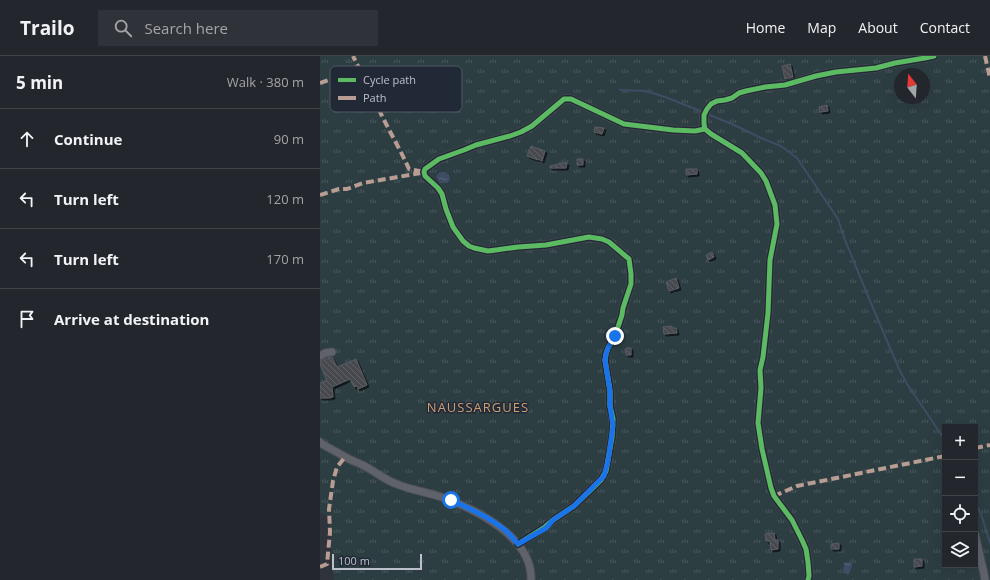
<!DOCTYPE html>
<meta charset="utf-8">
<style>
:root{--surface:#23262c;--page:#2f3238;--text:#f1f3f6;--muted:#a3a5a9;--line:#404348}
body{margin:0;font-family:"Open Sans",sans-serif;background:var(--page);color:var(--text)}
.controls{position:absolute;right:12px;bottom:12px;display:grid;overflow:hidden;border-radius:0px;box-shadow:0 4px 16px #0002}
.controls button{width:36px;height:36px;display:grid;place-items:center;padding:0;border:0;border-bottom:1px solid var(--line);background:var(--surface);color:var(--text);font:20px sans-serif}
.compass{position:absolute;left:574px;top:12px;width:36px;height:36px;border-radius:50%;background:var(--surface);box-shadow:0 4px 16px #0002;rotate:343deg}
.scale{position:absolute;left:12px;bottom:10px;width:90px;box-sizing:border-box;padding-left:4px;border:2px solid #bbc0cb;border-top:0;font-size:11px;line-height:14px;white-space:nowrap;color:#bbc0cb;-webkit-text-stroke:3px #222936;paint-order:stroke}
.stop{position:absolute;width:12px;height:12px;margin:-9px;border:3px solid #1a73e8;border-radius:50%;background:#fff}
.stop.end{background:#1a73e8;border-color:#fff;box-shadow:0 1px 4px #0008}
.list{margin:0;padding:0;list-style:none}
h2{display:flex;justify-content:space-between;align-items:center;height:52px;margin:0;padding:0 16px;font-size:17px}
h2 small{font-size:13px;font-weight:400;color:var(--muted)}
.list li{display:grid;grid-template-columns:26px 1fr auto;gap:12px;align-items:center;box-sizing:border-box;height:60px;padding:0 16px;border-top:1px solid var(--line)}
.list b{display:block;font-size:15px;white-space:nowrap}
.list em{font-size:13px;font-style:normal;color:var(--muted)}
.icon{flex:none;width:22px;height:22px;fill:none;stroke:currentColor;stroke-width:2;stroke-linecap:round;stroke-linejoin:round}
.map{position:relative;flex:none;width:670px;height:524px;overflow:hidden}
header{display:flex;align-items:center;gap:24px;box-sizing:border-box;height:56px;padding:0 20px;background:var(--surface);border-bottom:1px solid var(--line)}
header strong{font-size:19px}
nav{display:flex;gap:22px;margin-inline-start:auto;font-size:14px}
.search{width:280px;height:36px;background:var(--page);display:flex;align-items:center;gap:10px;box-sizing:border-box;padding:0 14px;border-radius:0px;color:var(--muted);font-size:15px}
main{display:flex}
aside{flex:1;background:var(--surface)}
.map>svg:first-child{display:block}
.grass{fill:url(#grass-tufts);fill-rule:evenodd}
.water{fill:url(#water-ripples)}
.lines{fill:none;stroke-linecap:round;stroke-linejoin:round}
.stream{stroke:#3f4c64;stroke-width:2}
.building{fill:url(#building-back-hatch);stroke:#585b63;filter:url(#shadow)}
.street-casing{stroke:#4b4e54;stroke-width:9}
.street{stroke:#60626a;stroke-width:7}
.quiet{stroke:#b99d93;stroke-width:4;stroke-dasharray:8 4;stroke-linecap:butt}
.cycleway-casing{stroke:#222936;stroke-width:8}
.cycleway{stroke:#5cba63;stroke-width:5}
.route{stroke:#1a73e8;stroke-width:5}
.labels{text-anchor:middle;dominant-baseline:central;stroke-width:3;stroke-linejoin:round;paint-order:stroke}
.neighbourhood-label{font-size:13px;letter-spacing:1px;fill:#cd9f74;stroke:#222936}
.key{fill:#222936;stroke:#505663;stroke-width:1}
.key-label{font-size:11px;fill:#bbc0cb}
</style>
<header>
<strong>Trailo</strong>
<div class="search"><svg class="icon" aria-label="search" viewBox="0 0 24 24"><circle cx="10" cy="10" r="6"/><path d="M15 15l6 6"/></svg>Search here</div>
<nav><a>Home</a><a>Map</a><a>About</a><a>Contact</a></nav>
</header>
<main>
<aside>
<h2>5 min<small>Walk · 380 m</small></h2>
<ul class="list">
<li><svg class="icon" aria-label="ahead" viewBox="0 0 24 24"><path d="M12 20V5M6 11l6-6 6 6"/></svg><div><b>Continue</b></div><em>90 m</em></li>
<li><svg class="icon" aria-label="left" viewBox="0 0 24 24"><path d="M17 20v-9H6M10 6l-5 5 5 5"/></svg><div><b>Turn left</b></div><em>120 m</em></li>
<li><svg class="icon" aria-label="left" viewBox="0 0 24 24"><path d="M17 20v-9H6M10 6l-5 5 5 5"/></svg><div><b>Turn left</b></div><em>170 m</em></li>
<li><svg class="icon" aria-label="arrive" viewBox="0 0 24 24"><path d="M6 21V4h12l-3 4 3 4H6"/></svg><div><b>Arrive at destination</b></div></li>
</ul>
</aside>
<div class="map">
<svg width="670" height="524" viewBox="0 0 670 524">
<defs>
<pattern id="grass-tufts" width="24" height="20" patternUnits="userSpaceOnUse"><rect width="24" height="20" fill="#2d3e42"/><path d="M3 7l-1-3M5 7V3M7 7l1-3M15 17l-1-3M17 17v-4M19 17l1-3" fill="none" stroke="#4a585c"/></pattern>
<pattern id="water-ripples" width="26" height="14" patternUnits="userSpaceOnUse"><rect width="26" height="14" fill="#3f4c64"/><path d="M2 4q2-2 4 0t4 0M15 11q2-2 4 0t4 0" fill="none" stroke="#596479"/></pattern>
<pattern id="building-back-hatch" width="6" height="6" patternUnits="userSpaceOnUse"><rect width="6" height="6" fill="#464950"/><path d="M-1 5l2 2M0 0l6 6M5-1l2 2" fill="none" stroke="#5f6168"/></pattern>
<filter id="shadow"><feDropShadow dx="2" dy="2" stdDeviation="0" flood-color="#0009"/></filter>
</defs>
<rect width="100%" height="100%" fill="#2f333b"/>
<path class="grass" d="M0 0H670V524H14L8 460 0 457ZM580 18H604V42H580ZM625 371H655V509H625Z"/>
<path class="water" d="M121 116H125L129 119 130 124 128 126 120 127 116 120 119 117Z
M531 506 532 507V510L529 518 528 519 523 516 524 507Z"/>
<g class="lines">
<path class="stream" d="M300 34 326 35 345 41 383 56
M387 58 412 68 441 82 461 90 477 102 518 163 525 184 548 240 579 313 587 328 625 384
M655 446 661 458 670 487"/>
</g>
<path class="building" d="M470 8 473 21 465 23 462 10Z
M507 49 508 55 500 56 499 51Z
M275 71 284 72 282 78 274 76Z
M211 90 225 95 222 105 218 103V104L207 100Z
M257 103H263V109H257Z
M239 107H247L246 112H230V110L239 108Z
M366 113H377V118L366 119Z
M392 196 394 201 388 204 386 199Z
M356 222 359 232 349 235 346 226Z
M352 270V272H356L357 277 344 278 343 271Z
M306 292H311V299H306Z
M12 301 17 311 36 303 47 329 38 333 37 330 34 331 30 323 12 331 13 341 9 342H0V327L7 325 0 308V305L7 302Z
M454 477 455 484H458V493L451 494 450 485H446L445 478Z
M519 487V493H511V488Z
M594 503H602V510L594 511Z"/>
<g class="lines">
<g class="street-casing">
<path id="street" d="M0 300 5 297 12 296
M0 386 2 388C11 393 20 398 29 403 35 406 42 408 48 412 57 417 64 423 74 427 90 434 107 436 124 442 157 454 213 482 211 524
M655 478 664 518 665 524
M198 488 225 471 233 464 254 450 281 424 286 415 292 381 293 363 290 350V335L285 304 286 298 288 292 295 280 302 259 303 252 311 228V218L309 203 289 186 282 183 269 181 226 189 198 191 176 194 168 195 154 192 149 190 143 185 133 171 126 153 122 138 118 132 105 120 104 116 105 113 119 103 144 94 156 89 190 80 201 76 212 70 244 43H251L304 68 353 74 375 75 385 73
M488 524 489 520 488 506 486 493 482 484 472 464 454 440 451 432 442 393 438 367 441 332 440 314 443 301 448 257 450 204 457 168 455 149 446 125 441 117 422 97 391 78 385 73 384 68V59L387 53 391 48 397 45 405 44 412 42 419 37 426 35 445 31 465 29 496 20 516 16 556 12 575 7 605 2 614 0"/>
</g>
<use href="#street" class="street"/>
<path class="quiet" d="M665 0 670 22
M38 10C48 25 54 43 62 60 71 78 81 95 89 113L104 116
M0 27 24 19 38 10 33 0
M0 139 19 133H27L43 127 101 117
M655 392 670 389
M454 440 477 430 625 400
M0 511 7 508 10 476 9 453 13 425 17 411 25 401"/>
<g class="cycleway-casing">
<path id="cycleway" d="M198 488 225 471 233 464 254 450 281 424 286 415 292 381 293 363 290 350V335L285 304 286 298 288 292 295 280 302 259 303 252 311 228V218L309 203 289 186 282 183 269 181 226 189 198 191 176 194 168 195 154 192 149 190 143 185 133 171 126 153 122 138 118 132 105 120 104 116 105 113 119 103 144 94 156 89 190 80 201 76 212 70 244 43H251L304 68 353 74 375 75 385 73
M488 524 489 520 488 506 486 493 482 484 472 464 454 440 451 432 442 393 438 367 441 332 440 314 443 301 448 257 450 204 457 168 455 149 446 125 441 117 422 97 391 78 385 73 384 68V59L387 53 391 48 397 45 405 44 412 42 419 37 426 35 445 31 465 29 496 20 516 16 556 12 575 7 605 2 614 0"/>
</g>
<use href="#cycleway" class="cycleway"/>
</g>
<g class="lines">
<path class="route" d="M131 444C150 453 169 461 185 474 190 478 194 484 198 488L226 472 233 464 254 450 284 420 288 405 293 370 292 363 290 350V335L285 304 286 298 288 292 295 280"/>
</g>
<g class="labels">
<g class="neighbourhood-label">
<text x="158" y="351">NAUSSARGUES</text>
</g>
</g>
<rect x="10" y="10" width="132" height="46" rx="6" class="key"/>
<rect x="18" y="22" width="18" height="4" fill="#5cba63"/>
<rect x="18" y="40" width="18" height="4" fill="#b99d93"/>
<g class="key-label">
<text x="43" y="28">Cycle path</text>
<text x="43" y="46">Path</text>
</g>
</svg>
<div class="controls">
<button>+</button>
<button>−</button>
<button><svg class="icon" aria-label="locate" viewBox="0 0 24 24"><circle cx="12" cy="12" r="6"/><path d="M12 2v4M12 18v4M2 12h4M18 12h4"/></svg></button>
<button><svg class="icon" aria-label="layers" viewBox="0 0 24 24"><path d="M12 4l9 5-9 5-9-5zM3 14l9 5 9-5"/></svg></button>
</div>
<svg class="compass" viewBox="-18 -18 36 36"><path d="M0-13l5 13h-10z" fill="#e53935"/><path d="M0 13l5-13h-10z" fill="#a3a5a9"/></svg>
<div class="scale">100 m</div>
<div class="stop" style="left:131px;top:444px"></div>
<div class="stop end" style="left:295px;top:280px"></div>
</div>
</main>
